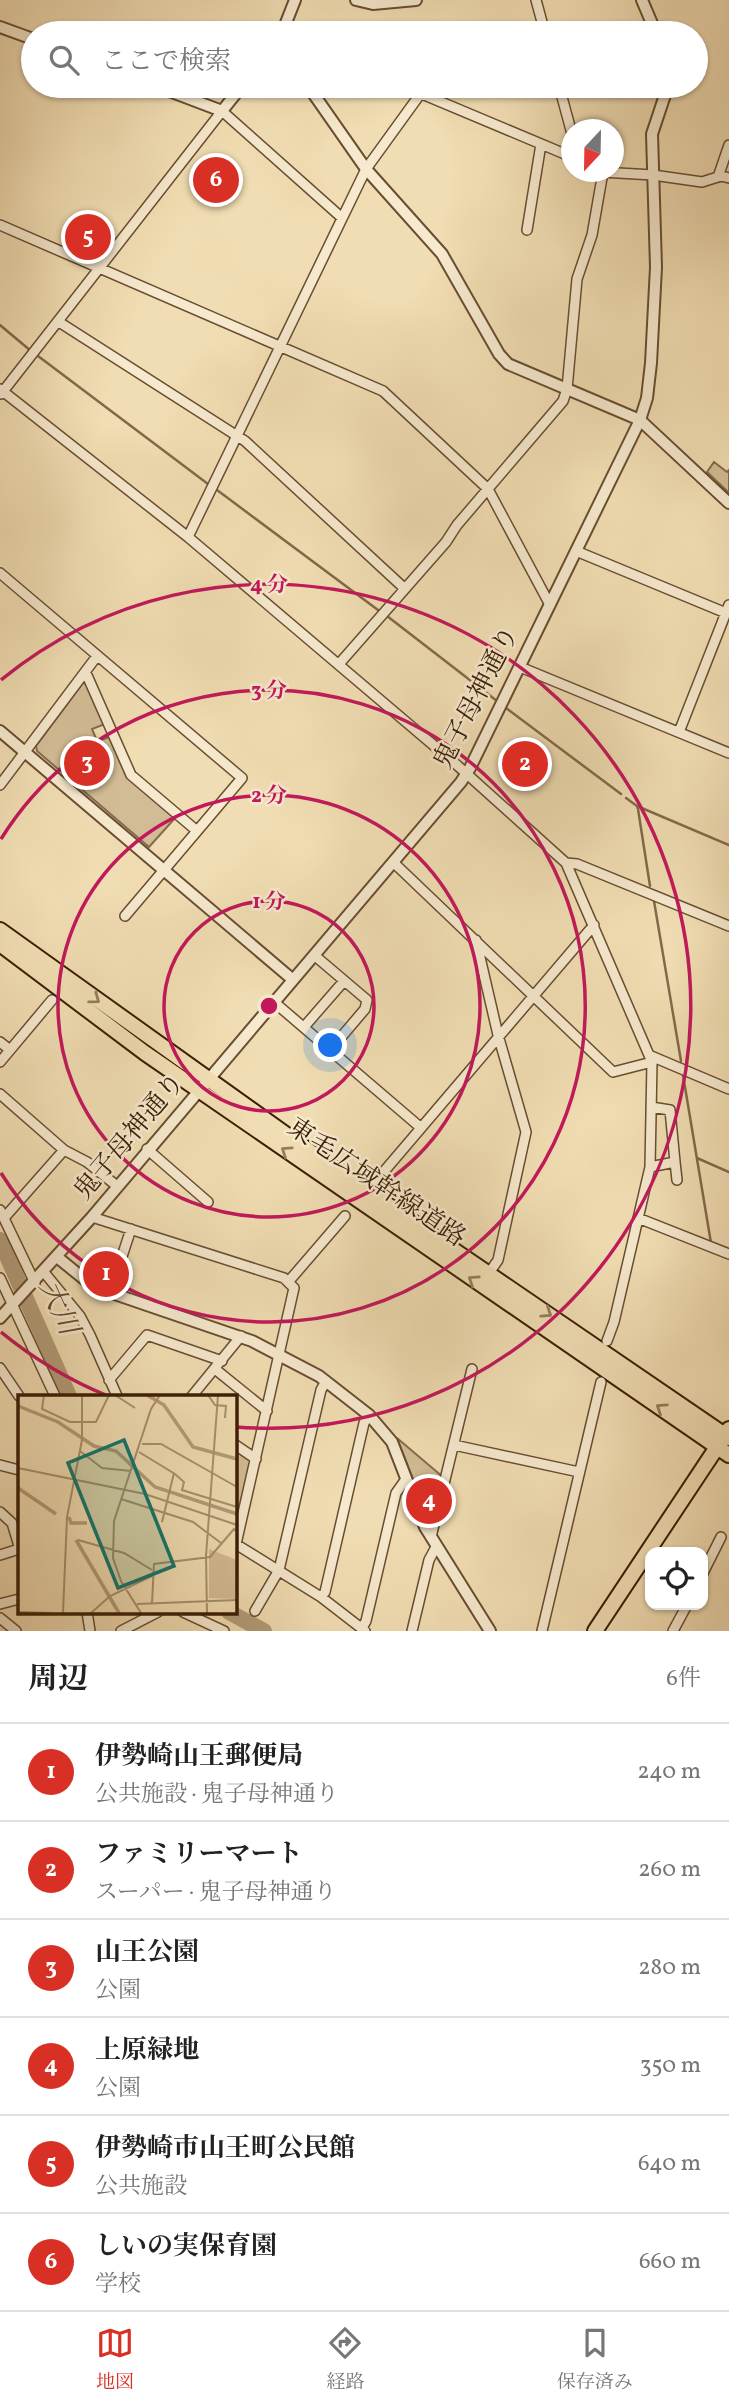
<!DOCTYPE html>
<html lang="ja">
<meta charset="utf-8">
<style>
:root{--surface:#fff;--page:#f6f6f6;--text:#222;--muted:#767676;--line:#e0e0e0;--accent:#d93025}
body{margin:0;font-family:Vollkorn,"Noto Serif JP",serif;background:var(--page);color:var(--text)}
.controls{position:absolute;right:21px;bottom:21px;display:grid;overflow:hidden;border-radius:14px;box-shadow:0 2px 5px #0004}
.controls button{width:63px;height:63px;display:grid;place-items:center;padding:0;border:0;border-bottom:2px solid var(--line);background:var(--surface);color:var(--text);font:35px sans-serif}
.compass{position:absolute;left:561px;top:119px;width:63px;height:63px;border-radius:50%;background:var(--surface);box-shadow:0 2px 5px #0004;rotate:202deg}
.you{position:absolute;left:331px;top:1046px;width:24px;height:24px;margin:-18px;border:5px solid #fff;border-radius:50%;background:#1a73e8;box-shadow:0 0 0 10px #1a73e833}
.badge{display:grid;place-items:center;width:46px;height:46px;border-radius:50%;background:var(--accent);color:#fff;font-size:23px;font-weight:700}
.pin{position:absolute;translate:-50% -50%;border:4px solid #fff;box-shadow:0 2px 7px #0006}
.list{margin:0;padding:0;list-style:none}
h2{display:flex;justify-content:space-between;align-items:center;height:91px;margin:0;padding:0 28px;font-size:30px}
h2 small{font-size:23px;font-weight:400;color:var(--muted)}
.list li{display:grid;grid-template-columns:46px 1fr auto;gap:21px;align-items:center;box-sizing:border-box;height:98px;padding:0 28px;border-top:2px solid var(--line)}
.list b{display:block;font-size:26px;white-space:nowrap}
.list p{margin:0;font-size:23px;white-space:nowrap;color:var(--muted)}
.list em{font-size:23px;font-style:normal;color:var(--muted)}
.icon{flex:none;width:38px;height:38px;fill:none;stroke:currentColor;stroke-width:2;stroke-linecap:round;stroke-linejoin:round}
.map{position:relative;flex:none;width:729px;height:1631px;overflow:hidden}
.search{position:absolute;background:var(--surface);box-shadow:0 2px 5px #0004;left:21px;right:21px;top:21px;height:77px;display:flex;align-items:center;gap:18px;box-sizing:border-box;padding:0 24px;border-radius:38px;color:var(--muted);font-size:26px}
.sheet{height:679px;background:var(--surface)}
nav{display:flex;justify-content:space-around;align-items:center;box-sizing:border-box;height:98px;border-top:2px solid var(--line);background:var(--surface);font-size:19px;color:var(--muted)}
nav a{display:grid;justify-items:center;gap:4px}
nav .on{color:var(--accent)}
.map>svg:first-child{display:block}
.green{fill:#d2bc95;stroke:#866c4d;stroke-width:2}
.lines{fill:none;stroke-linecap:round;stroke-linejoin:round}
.stream{stroke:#83694a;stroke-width:2.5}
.river{stroke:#b39c78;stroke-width:16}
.minor-casing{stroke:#684d30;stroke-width:12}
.tertiary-casing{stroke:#684d30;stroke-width:14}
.primary-casing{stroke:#3b1d05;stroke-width:18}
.trunk-casing{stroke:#3b1d05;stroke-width:18}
.minor{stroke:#f6e9ce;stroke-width:9}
.tertiary{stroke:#f6e9ce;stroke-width:10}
.primary{stroke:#f1ddb3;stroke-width:14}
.trunk{stroke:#f1ddb3;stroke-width:14}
.oneway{stroke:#967d5c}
.ring{fill:none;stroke:#c2185b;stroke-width:3.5}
.labels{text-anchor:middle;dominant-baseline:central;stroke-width:5;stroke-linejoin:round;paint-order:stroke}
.street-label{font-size:26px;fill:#3b1d05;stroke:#f6e9ce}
.water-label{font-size:28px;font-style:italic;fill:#65492d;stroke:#f6e9ce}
.inset-river{fill:none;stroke:#b39c78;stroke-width:3.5}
.inset-road{fill:none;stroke:#a8906d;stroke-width:2}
.view{fill:#0f766e;fill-opacity:0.15;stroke:#0f766e;stroke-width:3.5}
.inset-edge{fill:none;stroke:#3b1d05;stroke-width:3.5}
.centre{fill:#c2185b;stroke:#f6e9ce;stroke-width:3.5}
.ring-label{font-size:21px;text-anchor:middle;font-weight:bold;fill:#c2185b;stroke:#f6e9ce;stroke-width:5;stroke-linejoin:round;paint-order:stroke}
</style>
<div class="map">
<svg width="729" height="1631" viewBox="0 0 729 1631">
<rect width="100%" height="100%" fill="#f1ddb3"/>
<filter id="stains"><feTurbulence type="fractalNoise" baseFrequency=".00286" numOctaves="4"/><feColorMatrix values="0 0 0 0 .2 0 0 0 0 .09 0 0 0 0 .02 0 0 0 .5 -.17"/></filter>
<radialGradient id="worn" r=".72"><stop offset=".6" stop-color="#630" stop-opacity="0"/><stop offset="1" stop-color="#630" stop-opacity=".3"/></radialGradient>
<path class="green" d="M714 462 727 472 729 470V493L707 472Z
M83 683 88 684 105 724 92 729 97 741 110 737 128 776 176 817 149 847 37 751 36 746Z
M397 1438 443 1477 431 1525Z
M234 1448 250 1461 251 1467 239 1518 235 1514Z"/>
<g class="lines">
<path class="stream" d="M0 325 31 351
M38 356 208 484
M217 490 378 610
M387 616 497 701
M506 708 621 794
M626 798 637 806 638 809 650 886
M637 806 729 845
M654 901 681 1061
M683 1075 711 1243
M697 1158 729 1172"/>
<path class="river" d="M0 1240 69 1396
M229 1612 264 1631"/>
<g class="minor-casing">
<path id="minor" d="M536 0 545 33
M403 86 572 157
M559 86 572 134
M601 172 653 175 702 182 721 176 729 178
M718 177 729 145
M0 225 383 391 488 489 550 605
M527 230 541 144
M59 322 245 441 404 588
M0 389 188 537 458 766 566 863 652 1062 650 1167 614 1322 607 1341
M1 394 222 111 341 217
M188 537 366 169 421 93
M576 551 726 613
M0 573 242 778 125 916
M339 664 446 542 457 525 563 401 567 389 577 279 592 235 603 172
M520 667 729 753
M86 673 131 775 197 831
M679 732 729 605
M0 785 97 656
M393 862 613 1072 652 1062
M566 863 577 864 729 926
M476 940 498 1035 526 1132 498 1260 489 1273
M314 955 367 1000 365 1009 331 1049
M274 1002 420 1127
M304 1027 344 981
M0 1042 10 1050
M651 1056 729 1089
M0 1062 52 1000
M0 1094 64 1150 87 1162 117 1186
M147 1149 208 1202
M675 1162 677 1180
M650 1167 675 1162 670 1110 651 1107
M375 1182 594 925
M0 1210 35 1283
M92 1217 284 1278 294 1288 236 1544
M4 1218 64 1150
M638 1218 729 1254
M43 1271 80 1316 90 1335 117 1396
M0 1278 55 1396
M289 1281 345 1216
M110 1293 131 1229
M0 1368 19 1396
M215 1369 267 1411
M109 1380 147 1335 222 1361
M192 1396 241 1336
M234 1444 256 1459
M454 1445 579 1472
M0 1465 19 1470
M0 1512 12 1523 19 1546
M431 1537 472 1369
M234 1543 321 1597 365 1631
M0 1555 19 1549
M703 1573 721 1537
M321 1597 325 1592 364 1423 369 1415
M0 1604 19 1599
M255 1611 279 1570 321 1390 326 1381
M87 1612 90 1631
M183 1612 224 1631
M0 1618 16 1631
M362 1628 366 1621 396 1493 406 1479
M121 1631 158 1612
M412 1631 429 1560 436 1547
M542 1631 601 1382
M673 1631 687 1605"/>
</g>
<g class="tertiary-casing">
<path id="tertiary" d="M356 0 373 4 416 0
M642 0 656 33
M0 27 33 39
M282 33 295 0
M156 86 222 111 242 86
M308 86 366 169 442 254 499 354 508 364 640 420 729 503
M0 731 292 979
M57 1257 94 1287 252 1341 319 1376 369 1415 392 1442 425 1527 490 1631
M0 1318 92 1217 461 782 470 768 640 420 647 398 651 363 656 267 652 134 668 86"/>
</g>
<g class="primary-casing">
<path id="primary" d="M595 1631 729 1429"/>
</g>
<g class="trunk-casing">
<path id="trunk" d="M0 930 316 1156 729 1438
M0 944 145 1053 729 1455"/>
</g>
<use href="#minor" class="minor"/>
<use href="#tertiary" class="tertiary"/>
<use href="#primary" class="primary"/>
<use href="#trunk" class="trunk"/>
</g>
<defs><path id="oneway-chevron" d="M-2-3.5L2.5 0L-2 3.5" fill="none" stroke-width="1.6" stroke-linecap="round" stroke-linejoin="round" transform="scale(1.75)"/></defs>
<g class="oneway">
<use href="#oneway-chevron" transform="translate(95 999) rotate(36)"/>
<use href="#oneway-chevron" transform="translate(286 1151) rotate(-146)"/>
<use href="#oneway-chevron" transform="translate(473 1280) rotate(-146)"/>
<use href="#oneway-chevron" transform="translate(547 1313) rotate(34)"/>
<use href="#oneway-chevron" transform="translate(661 1408) rotate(-146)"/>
</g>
<g class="ring">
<circle cx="269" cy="1006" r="105"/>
<circle cx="269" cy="1006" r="211"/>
<path d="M1 839A316 316 0 1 1 1 1173"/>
<path d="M108 1396A422 422 0 0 1 1 1332M1 680A422 422 0 1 1 236 1427"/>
</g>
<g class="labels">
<g class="street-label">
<text transform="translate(477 698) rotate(-63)">鬼子母神通り</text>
<text transform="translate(130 1137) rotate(-50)">鬼子母神通り</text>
<text transform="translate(376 1183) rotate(34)">東毛広域幹線道路</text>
</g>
<g class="water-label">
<text transform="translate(58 1308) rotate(66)">大川</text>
</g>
</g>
<g transform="translate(18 1395)">
<rect width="219" height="219" fill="#f1ddb3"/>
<path d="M191 154 219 165V204L191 203Z" fill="#d2bc95"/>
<path class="inset-river" d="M129 0 146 10 175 52 219 64M0 11 40 27 76 51 98 56 137 92 219 119M0 93 38 119M51 122 53 128H69M58 145 101 218"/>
<path class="inset-road" d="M26 0 24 14 52 27H78L91 0M97 0 117 13M190 0 197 10 208 11 207 23M124 49H143L219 92M62 56 84 73 113 76M121 57 157 79 166 87 164 95 219 112M0 73 127 99 219 130M103 104 175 127 203 148M144 127 156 78M60 145 106 158 134 175M134 208 136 169 192 162 216 134 219 137M119 209 219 205M0 217 33 218M45 218 49 122 64 45V0M73 218 92 201 134 181M123 218 103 186 95 163 96 126 133 14 142 0M189 218 188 161 200 0"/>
<path class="view" d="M106 45 156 171 100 193 50 68Z"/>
<rect width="219" height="219" class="inset-edge"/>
</g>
<circle cx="269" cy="1006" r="10" class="centre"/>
<g class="ring-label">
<text x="269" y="591">4 分</text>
<text x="269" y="697">3 分</text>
<text x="269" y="802">2 分</text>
<text x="269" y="908">1 分</text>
</g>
<rect width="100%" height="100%" filter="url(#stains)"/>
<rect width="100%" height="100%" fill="url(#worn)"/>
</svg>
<div class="controls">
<button><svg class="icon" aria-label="locate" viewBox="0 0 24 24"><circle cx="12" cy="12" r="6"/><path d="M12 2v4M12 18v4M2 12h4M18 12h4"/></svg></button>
</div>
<svg class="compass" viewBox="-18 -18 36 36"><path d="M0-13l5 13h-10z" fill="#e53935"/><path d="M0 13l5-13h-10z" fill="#767676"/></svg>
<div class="you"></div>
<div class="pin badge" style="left:106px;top:1274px">1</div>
<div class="pin badge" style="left:525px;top:764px">2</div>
<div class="pin badge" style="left:87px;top:763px">3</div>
<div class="pin badge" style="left:429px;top:1501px">4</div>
<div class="pin badge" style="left:88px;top:237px">5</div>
<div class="pin badge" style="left:216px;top:180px">6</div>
<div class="search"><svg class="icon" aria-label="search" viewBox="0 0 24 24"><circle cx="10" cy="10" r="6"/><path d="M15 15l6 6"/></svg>ここで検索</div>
</div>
<section class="sheet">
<h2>周辺<small>6件</small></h2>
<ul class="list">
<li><span class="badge">1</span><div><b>伊勢崎山王郵便局</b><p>公共施設 · 鬼子母神通り</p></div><em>240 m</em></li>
<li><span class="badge">2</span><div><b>ファミリーマート</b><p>スーパー · 鬼子母神通り</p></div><em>260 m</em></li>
<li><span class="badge">3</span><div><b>山王公園</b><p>公園</p></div><em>280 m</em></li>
<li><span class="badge">4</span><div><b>上原緑地</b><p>公園</p></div><em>350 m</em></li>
<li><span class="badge">5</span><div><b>伊勢崎市山王町公民館</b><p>公共施設</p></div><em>640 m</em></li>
<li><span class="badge">6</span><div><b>しいの実保育園</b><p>学校</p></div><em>660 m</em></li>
</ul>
</section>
<nav>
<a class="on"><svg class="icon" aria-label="map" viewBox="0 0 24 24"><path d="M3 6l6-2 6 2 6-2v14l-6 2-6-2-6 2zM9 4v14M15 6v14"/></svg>地図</a>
<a><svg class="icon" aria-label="directions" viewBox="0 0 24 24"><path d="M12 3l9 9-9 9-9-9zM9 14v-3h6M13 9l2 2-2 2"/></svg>経路</a>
<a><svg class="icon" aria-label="saved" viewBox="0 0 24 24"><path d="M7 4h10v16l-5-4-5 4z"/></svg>保存済み</a>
</nav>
